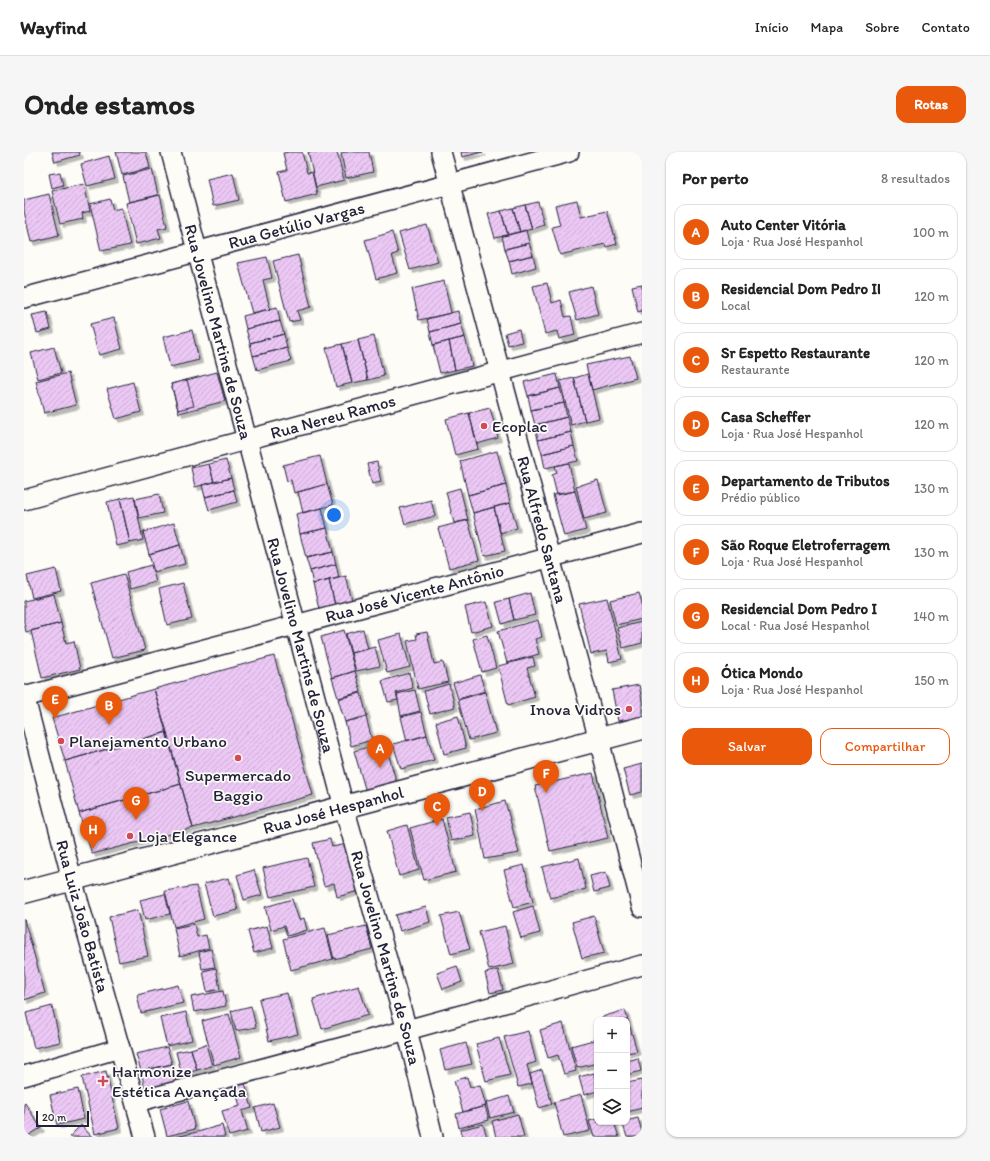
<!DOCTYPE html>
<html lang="pt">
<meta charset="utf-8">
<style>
:root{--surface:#fff;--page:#f6f6f6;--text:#222;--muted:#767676;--line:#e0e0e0;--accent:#ea580c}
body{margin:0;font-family:Itim,sans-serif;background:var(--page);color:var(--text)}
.controls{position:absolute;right:12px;bottom:12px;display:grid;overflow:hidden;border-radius:8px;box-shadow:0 1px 3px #0004}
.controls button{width:36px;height:36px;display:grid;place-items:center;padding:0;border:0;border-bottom:1px solid var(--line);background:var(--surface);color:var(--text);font:20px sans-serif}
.scale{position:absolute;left:12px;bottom:10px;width:53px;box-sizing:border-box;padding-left:4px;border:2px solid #22223b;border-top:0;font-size:11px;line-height:14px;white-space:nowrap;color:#22223b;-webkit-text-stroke:3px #fdfcf7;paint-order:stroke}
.you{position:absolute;left:310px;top:363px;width:14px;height:14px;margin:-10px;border:3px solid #fff;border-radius:50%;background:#1a73e8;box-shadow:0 0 0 6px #1a73e833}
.badge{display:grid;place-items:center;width:26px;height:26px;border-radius:50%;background:var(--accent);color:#fff;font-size:13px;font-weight:700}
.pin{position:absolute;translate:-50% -33px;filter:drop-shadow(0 1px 2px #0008)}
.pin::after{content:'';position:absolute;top:21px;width:14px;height:12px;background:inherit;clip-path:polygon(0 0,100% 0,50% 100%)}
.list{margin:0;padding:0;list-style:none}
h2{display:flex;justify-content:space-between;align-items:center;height:52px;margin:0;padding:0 16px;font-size:17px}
h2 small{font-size:13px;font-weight:400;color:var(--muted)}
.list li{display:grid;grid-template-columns:26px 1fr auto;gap:12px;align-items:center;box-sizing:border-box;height:56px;margin:0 8px 8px;padding:0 8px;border:1px solid var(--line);border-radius:12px}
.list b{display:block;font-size:15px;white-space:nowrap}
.list p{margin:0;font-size:13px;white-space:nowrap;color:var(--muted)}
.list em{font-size:13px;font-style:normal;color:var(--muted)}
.actions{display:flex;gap:8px;padding:12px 16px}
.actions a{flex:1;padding:9px 0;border:1px solid var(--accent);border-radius:12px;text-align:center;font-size:14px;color:var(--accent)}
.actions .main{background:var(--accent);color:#fff}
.icon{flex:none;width:22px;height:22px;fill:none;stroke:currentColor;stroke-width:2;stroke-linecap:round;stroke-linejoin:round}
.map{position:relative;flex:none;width:618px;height:985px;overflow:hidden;border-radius:12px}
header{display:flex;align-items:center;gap:24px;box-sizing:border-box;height:56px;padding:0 20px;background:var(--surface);border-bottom:1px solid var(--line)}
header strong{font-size:19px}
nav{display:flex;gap:22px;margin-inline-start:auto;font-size:14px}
.intro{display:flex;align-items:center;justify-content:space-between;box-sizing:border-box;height:96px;padding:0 24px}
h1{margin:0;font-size:28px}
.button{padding:10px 18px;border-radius:12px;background:var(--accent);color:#fff;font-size:14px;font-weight:700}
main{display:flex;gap:24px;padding:0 24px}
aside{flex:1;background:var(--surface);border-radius:12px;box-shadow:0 1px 3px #0004}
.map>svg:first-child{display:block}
.building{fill:url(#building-hatch);stroke:#22223b;filter:url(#shadow)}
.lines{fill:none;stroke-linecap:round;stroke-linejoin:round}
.minor-casing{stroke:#22223b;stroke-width:22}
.secondary-casing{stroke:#22223b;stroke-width:25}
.minor{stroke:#fdfcf7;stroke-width:19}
.secondary{stroke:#fdfcf7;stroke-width:22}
.poi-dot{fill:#d1495b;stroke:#fdfcf7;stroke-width:1.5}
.labels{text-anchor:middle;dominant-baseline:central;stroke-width:3.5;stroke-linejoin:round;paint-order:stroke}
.street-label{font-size:17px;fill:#22223b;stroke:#fdfcf7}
.poi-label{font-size:17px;fill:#22223b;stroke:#fdfcf7;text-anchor:start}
</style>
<header>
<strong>Wayfind</strong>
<nav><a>Início</a><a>Mapa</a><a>Sobre</a><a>Contato</a></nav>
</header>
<div class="intro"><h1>Onde estamos</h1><a class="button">Rotas</a></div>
<main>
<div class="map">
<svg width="618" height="985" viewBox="0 0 618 985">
<defs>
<pattern id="building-hatch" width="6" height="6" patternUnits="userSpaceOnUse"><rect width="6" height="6" fill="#ecc8f4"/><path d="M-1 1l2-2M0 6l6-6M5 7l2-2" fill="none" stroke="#caacd2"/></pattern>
<filter id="shadow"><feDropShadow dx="3.5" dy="3.5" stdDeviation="0" flood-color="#0004"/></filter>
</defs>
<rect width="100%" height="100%" fill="#fdfcf7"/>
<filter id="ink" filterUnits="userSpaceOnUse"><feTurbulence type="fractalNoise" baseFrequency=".025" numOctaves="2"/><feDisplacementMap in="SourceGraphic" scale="8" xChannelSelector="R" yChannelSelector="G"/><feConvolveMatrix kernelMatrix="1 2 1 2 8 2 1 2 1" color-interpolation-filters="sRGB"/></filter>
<g filter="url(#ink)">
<path class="building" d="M28 0H55L56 3 31 10Z
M92 0H122L126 16 98 23Z
M264 0H278L283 21 288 20 293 42 262 50 255 20 263 18 259 1Z
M284 0H313L320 28 292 35Z
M322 0H345L349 20 322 26 317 1Z
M437 0H459L438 5Z
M85 4 91 27 63 34 57 12Z
M128 17 134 43 105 50 99 24Z
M36 20 39 33 28 36 25 22Z
M209 21 215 48 189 54 183 27Z
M60 32 66 59 58 61 59 67 36 72 28 39Z
M25 42 35 83 7 90 0 59V48Z
M136 43 143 75 134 77 137 86 112 92 102 51Z
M86 47 89 58 97 56 106 93 77 99 66 52Z
M553 48 557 65 583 59 593 92 582 95 581 92 536 103 528 75 536 73 531 53Z
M514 50 520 73 508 77 501 53Z
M501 53 508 77 496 80 489 56Z
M489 56 496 80 484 83 477 59Z
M477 59 484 83 471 86 464 62Z
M403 73 414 110 386 118 375 81Z
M502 78 505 91 481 97 478 84Z
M368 80 374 101 368 103 373 121 352 127 341 88Z
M505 91 509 103 485 109 481 97Z
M274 103 287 155 273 159 276 168 265 170 249 109Z
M509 103 512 115 488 122 485 109Z
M243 105 248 126 239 128 246 157 228 161 214 111Z
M420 129 427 161 395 168 388 137Z
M523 131 528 151 537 148 541 165 547 164 551 183 535 187 533 179 521 182 509 134Z
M618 132V159L614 160 608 134Z
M567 134 574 162 553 168 545 140Z
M253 155 256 169 222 177 219 164Z
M434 159 437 172 406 180 403 167Z
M23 160 27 177 13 181 8 163Z
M90 166 98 197 75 203 66 172Z
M256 169 260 182 226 191 222 177Z
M437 172 441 185 409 193 406 180Z
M495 177 498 190 484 193 481 181Z
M168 178 175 208 146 215 139 185Z
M260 182 263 196 229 204 226 191Z
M350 184 360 224 344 228 334 188Z
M441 185 448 214 431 218 425 189Z
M334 188 344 228 328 231 318 192Z
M425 189 431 218 416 221 409 193Z
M318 192 328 231 312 235 302 196Z
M30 195 37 221 14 227 7 201Z
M263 196 267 209 233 218 229 204Z
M606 204 612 226 568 238 562 213Z
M193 220 201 249 155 261 147 232Z
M44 221 52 253 20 261 12 229Z
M533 222 536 236 504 244 500 230Z
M564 222 575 266 561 269 550 226Z
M550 226 561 269 547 273 536 229Z
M163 228 170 254 154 258 147 232Z
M109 230 117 260 92 267 83 237Z
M536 236 540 251 507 258 504 244Z
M540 251 543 265 511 273 507 258Z
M466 256 474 286 453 292 445 261Z
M445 261 454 297 431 303 422 267Z
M543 265 547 280 514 288 511 273Z
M547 280 550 294 518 302 514 288Z
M550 294 554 309 521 316 518 302Z
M473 299 482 333 444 343 436 309Z
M296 304 303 332 270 341 267 328 263 329 259 313Z
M202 308 207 326 190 330 185 312Z
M353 310 357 330 348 332 343 312Z
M545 311 551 339 533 343 528 323 533 321 531 314Z
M185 312 190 330 171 335 167 316Z
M207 326 210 338 181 345 178 333Z
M574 328 583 361 560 367 552 334Z
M303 332 309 353 279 361 274 340Z
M482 333 486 351 449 361 444 343Z
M436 336 444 368 430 371 422 340Z
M210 338 213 350 185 358 181 345Z
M551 339 562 378 540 384 529 343Z
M135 342 139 361 115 366 111 347Z
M110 344 119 388 106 391 96 347Z
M96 347 106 391 92 394 83 350Z
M407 348 411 364 381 372 376 356Z
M486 351 493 376 476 381 470 355Z
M470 355 481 399 460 404 449 361Z
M298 356 303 376 276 382 272 362Z
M444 368 455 408 425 416 414 376Z
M150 371 156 393 125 402 119 380Z
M303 376 309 400 282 406 276 382Z
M156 393 161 412 130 420 125 402Z
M309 400 312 412 286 419 282 406Z
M312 412 315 426 289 432 286 419Z
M127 413 132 430 106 437 102 420Z
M32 417 37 439 8 446 3 424Z
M100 422 121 498 88 506 67 431Z
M322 424 328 449 311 453 305 428Z
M305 428 311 453 295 457 289 432Z
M159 431 168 467 143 473 135 437Z
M506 441 511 463 490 468 485 447Z
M615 441 618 451V467L592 473 586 448Z
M30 442 37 471 2 480 0 470V449Z
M583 446 598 507 585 510 583 499 567 502 555 452Z
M485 447 490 468 478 472 472 450Z
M462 450 469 474 447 480 441 455Z
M514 468 518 485 511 487 515 502 483 511 474 479Z
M618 470V491L599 496 593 476Z
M37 471 42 491 50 489 56 517 18 526 7 479Z
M339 477 344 497 327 501 322 482Z
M320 478 331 519 308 526 297 485Z
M403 480 410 512 419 510 424 530 394 537 383 489 393 487 392 482Z
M377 482 386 515 363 521 354 488Z
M463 483 472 516 458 520 449 487Z
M351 495 356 514 332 519 327 501Z
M250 504 289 643 169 676 130 537Z
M509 505 511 514 503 516 511 545 484 553 474 514Z
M331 519 337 540 314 546 308 526Z
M385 521 389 536 372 541 374 548 364 550 358 529Z
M456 523 461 539 434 547 429 531Z
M425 532 431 555 406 562 400 539Z
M615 533 618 549V565L594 569 588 538Z
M130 537 143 580 41 609 28 566Z
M391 538 396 559 377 564 373 542Z
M461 540 472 581 445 588 434 548Z
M337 541 343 564 321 570 314 547Z
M397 560 403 583 383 589 377 565Z
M434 564 442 596 420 602 412 570Z
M342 565 348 588 327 594 321 570Z
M143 580 157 632 55 661 41 609Z
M403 583 410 608 377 617 369 592Z
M361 590 373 632 342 640 330 599Z
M618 612V640L606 643 599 617Z
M569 621 584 686 526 699 511 634Z
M157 632 169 676 68 702 55 661Z
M481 649 495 701 461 707 451 657Z
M446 660 451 684 427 689 422 665Z
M418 667 432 720 400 728 386 676Z
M383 673 395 718 375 724 363 679Z
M306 687 308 695 323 692 335 739 313 745 310 731 300 734 289 691Z
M283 706 290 735 246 745 239 716Z
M555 706 562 737 526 746 518 715Z
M500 713 509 750 490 755 480 718Z
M230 718 238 743 220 748 213 723Z
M582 720 586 736 570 740 566 724Z
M205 726 214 758 189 764 180 732Z
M172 734 180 767 150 775 141 739Z
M141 742 146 762 121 768 116 748Z
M268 747 275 768 280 766 283 778 263 784 260 774 247 778 241 755Z
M509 754 516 781 497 786 489 760Z
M402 755 406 770 376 779 371 763Z
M114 758 124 804 95 810 85 765Z
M435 760 446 797 427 802 417 764Z
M570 764 580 801 558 806 548 770Z
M0 767 21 841 0 848Z
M170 772 173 785 182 783 185 796 156 804 150 776Z
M243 774 249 796 230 801 224 779Z
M342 774 348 797 310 807 304 783Z
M481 774 490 812 465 818 455 780Z
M301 776 309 807 267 818 259 787Z
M187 797 191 815 178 817 175 800Z
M433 814 438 830 419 837 413 821Z
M192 816 196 837 183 840 179 819Z
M474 818 479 838 466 841 461 821Z
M154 833 159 851 117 861 113 843Z
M335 834 344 863 298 877 289 847Z
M199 839 202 854 170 860 167 845Z
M263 841 274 882 245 889 235 847Z
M28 854 36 890 10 896 2 861Z
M227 854 232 875 212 879 207 859Z
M601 858 613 899 603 901V868H579L578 865Z
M162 860 168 888 143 894 136 866Z
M205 862 217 905 190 913 178 869Z
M539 871 552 919 540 922 534 903 524 906 516 878Z
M504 879 512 910 503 913 508 932 494 935 480 885Z
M475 886 486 923 462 929 452 892Z
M573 887V911L553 916 547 894Z
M442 891 448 912 421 918 416 898Z
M182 892 188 914 173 918 167 897Z
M143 895 148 912 117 919 112 902Z
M167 897 173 918 158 923 152 900Z
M614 906 617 919 603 923V909Z
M148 912 152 930 121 937 117 919Z
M518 918 528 952 515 956 506 922Z
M82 919 95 976 71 982 58 925Z
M570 921 573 939 560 943 555 925Z
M443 925 446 935 456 933 462 954 439 960 430 929Z
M618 928V956L603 960V931Z
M221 931 228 956 218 959 224 979 205 984 198 959 216 954 210 934Z
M54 937 60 967 33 973 26 943Z
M557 943 566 979 539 985 530 950Z
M485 944 490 960 466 966 462 951Z
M164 949 171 977 143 984 136 957Z
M1 951 17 976 2 985H0V952Z
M249 951 256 975 237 980 231 956Z
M461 954 465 968 435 976 432 962Z
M494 962 500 985H472L468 969Z
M614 966 618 980V985H603L598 970Z
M573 967V970H590L595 985H570L565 969Z
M459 972 463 985H438L436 978Z
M57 973 68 985H45Z
M198 973 201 985H152L177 979Z"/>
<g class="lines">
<g class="minor-casing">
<g id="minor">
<path id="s1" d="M147 0 320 655 383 878 409 985"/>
<path id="s2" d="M417 0 575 588 618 755"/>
<path id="s3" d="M0 146 545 0"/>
<path id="s4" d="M0 348 618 181"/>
<path id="s5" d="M0 543 48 727 121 985"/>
<path id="s6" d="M0 545 618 381"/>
<path d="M0 924 96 896"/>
<path d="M112 950 383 878 618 813"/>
</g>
</g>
<g class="secondary-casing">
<g id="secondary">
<path id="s7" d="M0 740 618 576"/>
</g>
</g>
<use href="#minor" class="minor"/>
<use href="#secondary" class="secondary"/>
</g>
</g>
<g class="poi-dot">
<circle cx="460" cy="274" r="4"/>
<circle cx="605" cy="557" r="4"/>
<circle cx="37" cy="589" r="4"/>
<circle cx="214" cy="606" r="4"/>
<circle cx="106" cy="684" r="4"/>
<path d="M77 923h4v4h4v4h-4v4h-4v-4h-4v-4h4z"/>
</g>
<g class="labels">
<g class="street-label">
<text stroke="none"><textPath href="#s3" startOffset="282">Rua Getúlio Vargas</textPath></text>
<text stroke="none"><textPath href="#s1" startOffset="186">Rua Jovelino Martins de Souza</textPath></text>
<text stroke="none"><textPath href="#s4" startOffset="320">Rua Nereu Ramos</textPath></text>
<text stroke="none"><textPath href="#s2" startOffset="391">Rua Alfredo Santana</textPath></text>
<text stroke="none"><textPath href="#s6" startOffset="404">Rua José Vicente Antônio</textPath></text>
<text stroke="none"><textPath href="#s1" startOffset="510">Rua Jovelino Martins de Souza</textPath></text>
<text stroke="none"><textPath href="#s7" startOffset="320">Rua José Hespanhol</textPath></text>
<text stroke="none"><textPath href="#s5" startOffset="229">Rua Luiz João Batista</textPath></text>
<text stroke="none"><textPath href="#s1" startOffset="834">Rua Jovelino Martins de Souza</textPath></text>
</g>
<g class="poi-label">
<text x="468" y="274">Ecoplac</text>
<text x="597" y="557" text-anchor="end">Inova Vidros</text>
<text x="45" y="589">Planejamento Urbano</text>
<text x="214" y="623" text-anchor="middle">Supermercado<tspan x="214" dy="20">Baggio</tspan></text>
<text x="114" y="684">Loja Elegance</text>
<text x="88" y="919">Harmonize<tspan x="88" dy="20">Estética Avançada</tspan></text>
</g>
</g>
</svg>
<div class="controls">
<button>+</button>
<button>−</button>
<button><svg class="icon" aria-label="layers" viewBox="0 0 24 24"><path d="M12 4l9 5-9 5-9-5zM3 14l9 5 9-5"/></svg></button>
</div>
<div class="scale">20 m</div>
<div class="you"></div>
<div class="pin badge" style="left:356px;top:616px">A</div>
<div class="pin badge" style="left:85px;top:573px">B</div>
<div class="pin badge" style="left:413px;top:674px">C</div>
<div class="pin badge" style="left:458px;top:659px">D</div>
<div class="pin badge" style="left:31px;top:567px">E</div>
<div class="pin badge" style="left:522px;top:641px">F</div>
<div class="pin badge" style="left:112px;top:668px">G</div>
<div class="pin badge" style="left:69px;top:697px">H</div>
</div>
<aside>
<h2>Por perto<small>8 resultados</small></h2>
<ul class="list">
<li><span class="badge">A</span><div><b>Auto Center Vitória</b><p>Loja · Rua José Hespanhol</p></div><em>100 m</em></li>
<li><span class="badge">B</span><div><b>Residencial Dom Pedro II</b><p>Local</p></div><em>120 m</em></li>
<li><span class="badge">C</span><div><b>Sr Espetto Restaurante</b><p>Restaurante</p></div><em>120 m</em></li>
<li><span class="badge">D</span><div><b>Casa Scheffer</b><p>Loja · Rua José Hespanhol</p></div><em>120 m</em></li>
<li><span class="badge">E</span><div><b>Departamento de Tributos</b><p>Prédio público</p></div><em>130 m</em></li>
<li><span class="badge">F</span><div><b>São Roque Eletroferragem</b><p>Loja · Rua José Hespanhol</p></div><em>130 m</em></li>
<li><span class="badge">G</span><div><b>Residencial Dom Pedro I</b><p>Local · Rua José Hespanhol</p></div><em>140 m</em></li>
<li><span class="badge">H</span><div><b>Ótica Mondo</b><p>Loja · Rua José Hespanhol</p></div><em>150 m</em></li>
</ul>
<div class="actions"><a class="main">Salvar</a><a>Compartilhar</a></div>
</aside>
</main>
